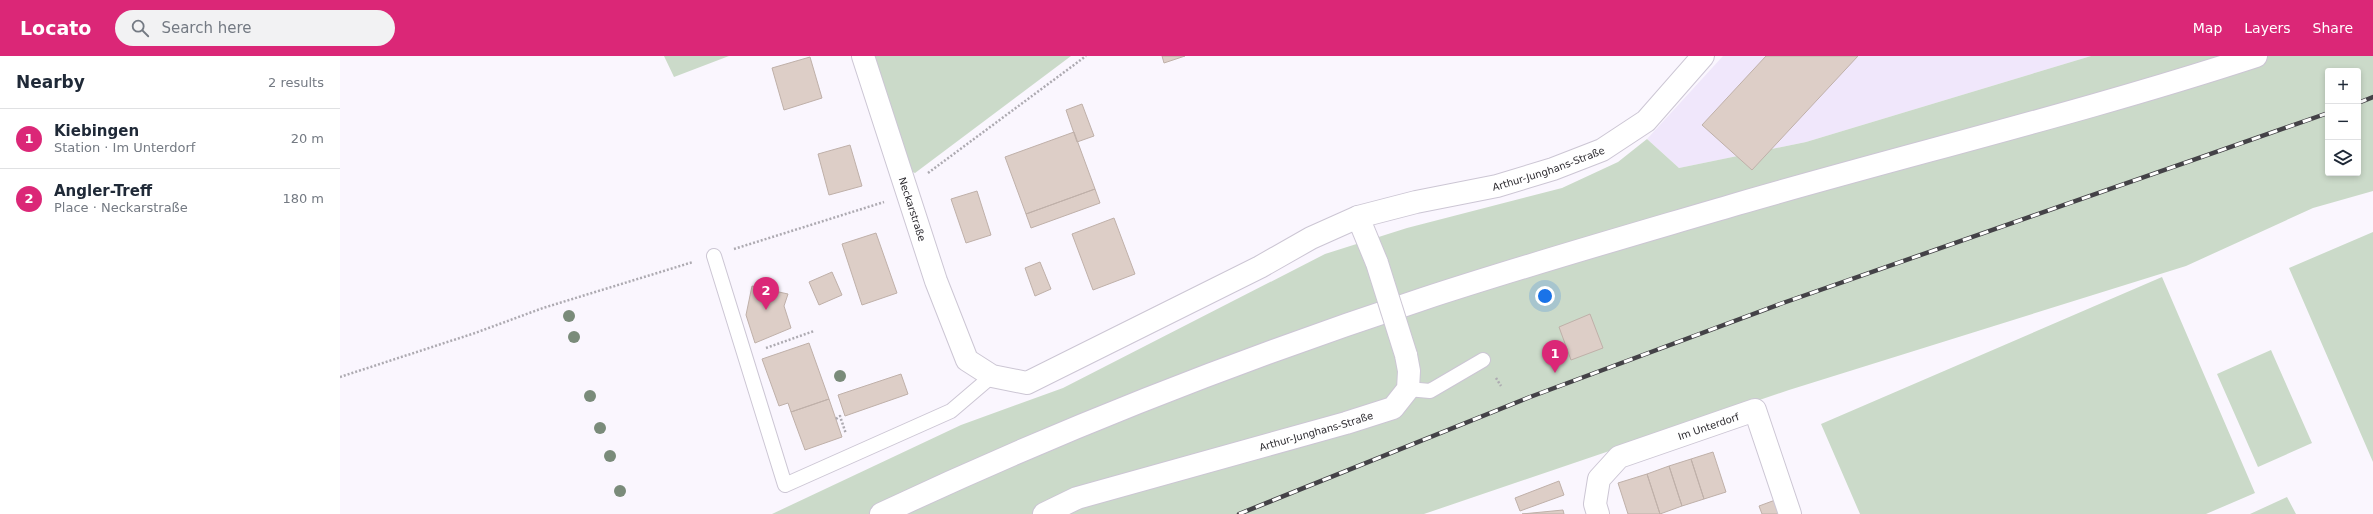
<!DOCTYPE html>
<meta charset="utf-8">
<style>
:root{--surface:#fff;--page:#f2f2f3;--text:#1f2937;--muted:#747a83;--line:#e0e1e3;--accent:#db2777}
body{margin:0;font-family:"DejaVu Sans",sans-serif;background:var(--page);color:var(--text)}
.controls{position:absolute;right:12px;top:12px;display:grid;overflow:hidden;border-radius:4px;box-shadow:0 2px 6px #0003}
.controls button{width:36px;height:36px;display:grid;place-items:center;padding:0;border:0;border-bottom:1px solid var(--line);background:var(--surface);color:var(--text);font:20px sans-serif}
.you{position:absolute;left:1205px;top:240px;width:14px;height:14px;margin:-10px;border:3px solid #fff;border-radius:50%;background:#1a73e8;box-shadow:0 0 0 6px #1a73e833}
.badge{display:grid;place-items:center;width:26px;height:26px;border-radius:50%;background:var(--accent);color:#fff;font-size:13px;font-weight:700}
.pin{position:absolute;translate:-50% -33px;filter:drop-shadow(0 1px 2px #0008)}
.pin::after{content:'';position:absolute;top:21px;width:14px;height:12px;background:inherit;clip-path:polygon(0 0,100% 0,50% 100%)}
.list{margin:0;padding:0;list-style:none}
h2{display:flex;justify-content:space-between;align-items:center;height:52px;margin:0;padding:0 16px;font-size:17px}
h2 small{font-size:13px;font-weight:400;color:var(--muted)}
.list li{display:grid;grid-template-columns:26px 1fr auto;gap:12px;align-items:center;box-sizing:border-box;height:60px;padding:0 16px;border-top:1px solid var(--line)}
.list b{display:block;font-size:15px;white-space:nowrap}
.list p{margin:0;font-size:13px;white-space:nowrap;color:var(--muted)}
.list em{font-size:13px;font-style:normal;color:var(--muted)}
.icon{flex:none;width:22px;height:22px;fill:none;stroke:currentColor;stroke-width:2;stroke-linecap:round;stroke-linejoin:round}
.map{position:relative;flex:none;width:2033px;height:458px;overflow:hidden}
header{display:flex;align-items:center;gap:24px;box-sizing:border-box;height:56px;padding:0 20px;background:var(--accent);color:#fff}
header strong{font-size:19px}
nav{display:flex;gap:22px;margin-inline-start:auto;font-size:14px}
.search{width:280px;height:36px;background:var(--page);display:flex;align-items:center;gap:10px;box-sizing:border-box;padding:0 14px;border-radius:22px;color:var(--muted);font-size:15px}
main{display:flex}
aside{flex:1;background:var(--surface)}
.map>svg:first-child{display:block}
.built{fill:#f0e7fb}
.green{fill:#cbdac9;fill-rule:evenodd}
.building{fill:#ddcec7;stroke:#bfb0a9}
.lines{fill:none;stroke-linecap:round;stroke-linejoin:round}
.lane-casing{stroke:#ccc6d4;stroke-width:16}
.street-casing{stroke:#ccc6d4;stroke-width:24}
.primary-casing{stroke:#ccc6d4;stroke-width:24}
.path{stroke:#adaab1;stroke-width:2.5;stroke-dasharray:2 2;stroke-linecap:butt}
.lane{stroke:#fff;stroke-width:14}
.street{stroke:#fff;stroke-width:22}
.primary{stroke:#fff;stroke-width:22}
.rail-casing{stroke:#444247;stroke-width:4.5}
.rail{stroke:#fff;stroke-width:3;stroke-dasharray:9;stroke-linecap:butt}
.street-bridge-casing{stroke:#ccc6d4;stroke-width:24;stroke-linecap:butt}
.street-bridge{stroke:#fff;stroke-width:22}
.tree{fill:#7a8b7a}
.labels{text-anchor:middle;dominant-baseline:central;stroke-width:4;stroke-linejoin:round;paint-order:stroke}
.street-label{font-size:10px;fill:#2c2a2f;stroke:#fff}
</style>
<header>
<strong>Locato</strong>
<div class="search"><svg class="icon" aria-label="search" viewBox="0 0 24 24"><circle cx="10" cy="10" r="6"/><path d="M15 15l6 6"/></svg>Search here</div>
<nav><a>Map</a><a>Layers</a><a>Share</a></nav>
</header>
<main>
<aside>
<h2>Nearby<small>2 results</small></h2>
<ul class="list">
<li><span class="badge">1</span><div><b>Kiebingen</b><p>Station · Im Unterdorf</p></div><em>20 m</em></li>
<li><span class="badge">2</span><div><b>Angler-Treff</b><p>Place · Neckarstraße</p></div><em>180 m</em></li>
</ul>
</aside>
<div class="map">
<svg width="2033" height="458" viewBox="0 0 2033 458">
<rect width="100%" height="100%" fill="#faf6fe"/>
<path class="built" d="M1383 0H1751L1466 86 1339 112 1307 83Z"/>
<path class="green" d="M324 0H389L334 21Z
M532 0H731L575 117 568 114Z
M1751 0H2033V135L1973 152 1846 210 1449 334 1084 458H432L621 369 723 332 985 198 1067 172 1222 132 1278 106 1307 83 1339 112 1466 86ZM1988 15H2018V117H1988Z
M2033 176V406L1949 212Z
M1822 221 1915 437 1866 458H1520L1481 368Z
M1931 294 1972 387 1918 411 1877 318Z
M1947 441 1956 458H1910Z"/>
<path class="building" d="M822 0H845L824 7Z
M1426 0H1518L1412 114 1362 69Z
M470 1 482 42 444 54 432 12Z
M742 48 754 80 737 86 726 54Z
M734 76 755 133 686 158 665 101Z
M510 89 522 130 489 139 478 98Z
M755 133 760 147 691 172 686 158Z
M637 135 651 179 626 187 611 143Z
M774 162 795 218 753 234 732 178Z
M536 177 557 237 522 249 502 188Z
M700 206 711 233 695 240 685 212Z
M492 216 502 239 479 249 469 226Z
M412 230 448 238 444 250 451 272 415 287 406 259Z
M1250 258 1263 292 1231 304 1219 271Z
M469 287 489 343 451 356 448 347 439 350 422 303Z
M561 318 568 338 505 360 498 339Z
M489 343 502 381 465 394 451 356Z
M1373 396 1386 436 1364 443 1351 403Z
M1351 403 1364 443 1342 450 1329 410Z
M1329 410 1342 450 1320 458 1307 418Z
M1307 418 1320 458H1288L1278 427Z
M1219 425 1224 439 1180 455 1175 442Z
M1438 443 1444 458H1422L1419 450Z
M1223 454 1224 458H1182Z"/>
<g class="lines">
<g class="lane-casing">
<path id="lane" d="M374 200 445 429 611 355 652 320
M1068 333 1090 335 1143 304"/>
</g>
<g class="street-casing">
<g id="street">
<path id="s1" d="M523 0 596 225 627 304 652 320 687 327 920 211 971 182 1018 161 1076 146 1157 130 1213 113 1262 94 1306 65 1363 0"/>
<path d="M1018 161 1037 207"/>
<path id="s2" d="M704 458 737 442 1006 367 1053 352 1068 333 1069 315 1066 299"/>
<path id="s3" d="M1258 458 1255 448 1259 423 1279 401 1415 354 1450 458"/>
</g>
</g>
<g class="primary-casing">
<path id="primary" d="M541 458C717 375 898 304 1083 243 1186 209 1292 179 1397 148 1569 98 1745 56 1916 0"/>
</g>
<path class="path" d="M588 117 746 0
M394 193 544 146
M426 292 474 275
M0 321 135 277 203 252 353 206
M1156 322 1161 330
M496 363 500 360 506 378"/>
<use href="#lane" class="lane"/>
<use href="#street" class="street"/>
<use href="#primary" class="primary"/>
<g class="rail-casing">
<path id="rail" d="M2018 47 2033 41
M899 458 1190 341 1440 248 1988 57"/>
</g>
<use href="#rail" class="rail"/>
<g class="street-bridge-casing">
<path id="street-bridge" d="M1037 207 1066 299"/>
</g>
<use href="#street-bridge" class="street-bridge"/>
</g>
<g class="tree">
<circle cx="229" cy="260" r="6"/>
<circle cx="234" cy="281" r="6"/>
<circle cx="500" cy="320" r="6"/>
<circle cx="250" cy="340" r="6"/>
<circle cx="260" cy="372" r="6"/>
<circle cx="270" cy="400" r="6"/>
<circle cx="280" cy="435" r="6"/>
</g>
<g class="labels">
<g class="street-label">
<text stroke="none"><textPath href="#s1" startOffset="954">Arthur-Junghans-Straße</textPath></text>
<text stroke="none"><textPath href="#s1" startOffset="161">Neckarstraße</textPath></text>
<text stroke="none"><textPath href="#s3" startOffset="160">Im Unterdorf</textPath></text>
<text stroke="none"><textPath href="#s2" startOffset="285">Arthur-Junghans-Straße</textPath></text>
</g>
</g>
</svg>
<div class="controls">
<button>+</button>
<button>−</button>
<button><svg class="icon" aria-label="layers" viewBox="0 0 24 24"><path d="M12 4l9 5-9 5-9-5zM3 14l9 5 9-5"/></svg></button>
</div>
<div class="you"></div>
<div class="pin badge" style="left:1215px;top:317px">1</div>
<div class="pin badge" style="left:426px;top:254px">2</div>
</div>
</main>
